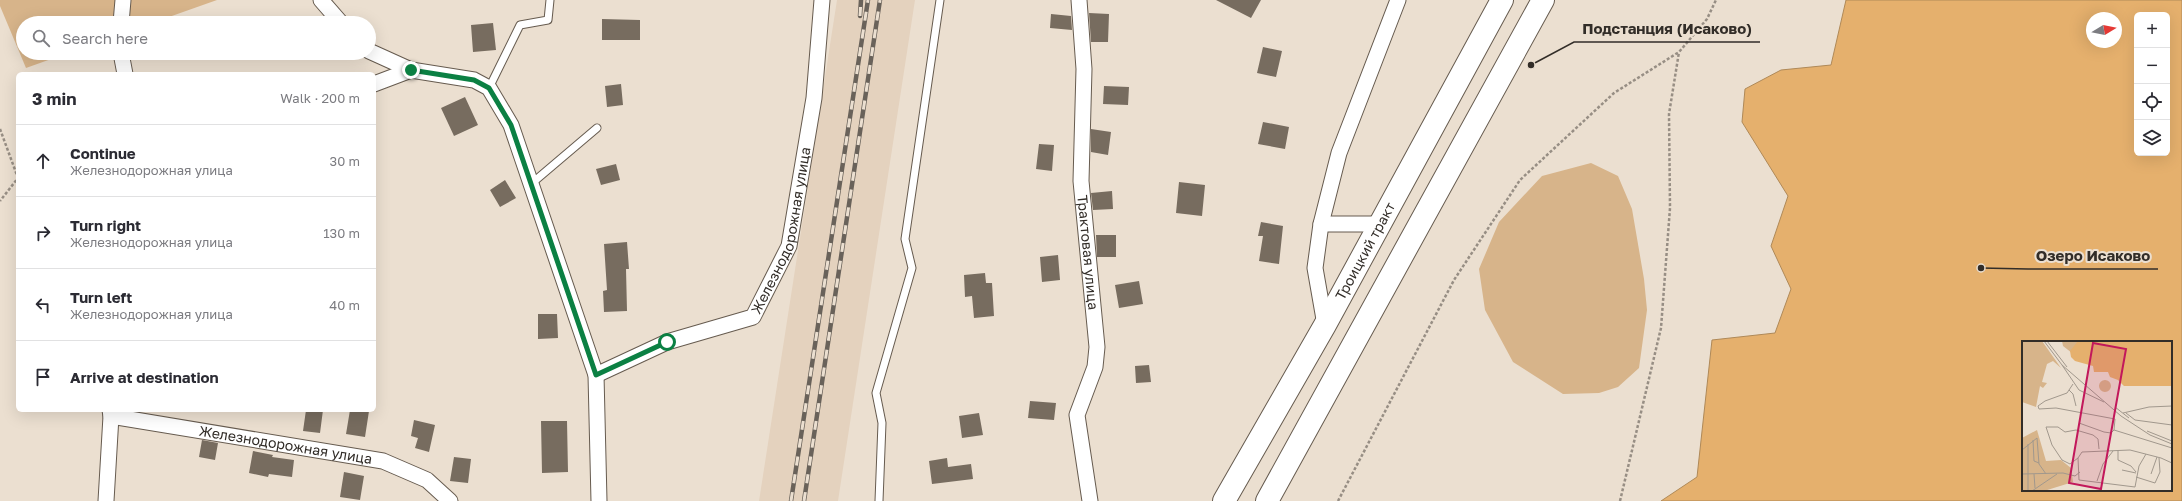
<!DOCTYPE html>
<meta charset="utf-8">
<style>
body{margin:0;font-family:"Golos Text",sans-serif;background:#f7f7f7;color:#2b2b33}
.controls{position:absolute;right:12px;top:12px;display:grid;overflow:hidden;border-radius:6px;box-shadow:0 4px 16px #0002}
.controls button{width:36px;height:36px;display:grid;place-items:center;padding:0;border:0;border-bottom:1px solid #e1e1e2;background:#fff;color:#2b2b33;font:20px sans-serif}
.compass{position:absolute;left:2086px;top:12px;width:36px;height:36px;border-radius:50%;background:#fff;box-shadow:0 4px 16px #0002;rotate:80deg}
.stop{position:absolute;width:12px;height:12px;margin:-9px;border:3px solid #0b8043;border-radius:50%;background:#fff}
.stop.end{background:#0b8043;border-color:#fff;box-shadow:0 1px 4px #0008}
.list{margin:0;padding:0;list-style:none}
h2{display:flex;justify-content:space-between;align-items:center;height:52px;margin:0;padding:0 16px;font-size:17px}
h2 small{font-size:13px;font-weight:400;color:#7c7c81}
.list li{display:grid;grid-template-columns:26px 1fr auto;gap:12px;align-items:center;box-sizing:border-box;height:72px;padding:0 16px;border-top:1px solid #e1e1e2}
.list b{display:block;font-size:15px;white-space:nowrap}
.list p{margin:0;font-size:13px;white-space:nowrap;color:#7c7c81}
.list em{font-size:13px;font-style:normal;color:#7c7c81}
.icon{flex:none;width:22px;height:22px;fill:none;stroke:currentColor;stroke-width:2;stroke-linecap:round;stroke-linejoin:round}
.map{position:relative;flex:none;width:2182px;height:501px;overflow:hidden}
.search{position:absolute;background:#fff;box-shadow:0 4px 16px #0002;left:16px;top:16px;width:360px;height:44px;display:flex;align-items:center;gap:10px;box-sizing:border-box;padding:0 14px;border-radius:22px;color:#7c7c81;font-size:15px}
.panel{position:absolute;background:#fff;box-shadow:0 4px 16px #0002;left:16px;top:72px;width:360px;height:340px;border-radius:6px}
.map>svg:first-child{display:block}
</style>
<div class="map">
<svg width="2182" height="501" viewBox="0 0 2182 501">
<rect width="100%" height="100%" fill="#ebdfd0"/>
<path fill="#e4d2be" d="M837,0H915L838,501H759Z"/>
<path fill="#d7b48a" d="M0,0H217L152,23H23V53H68L26,68L0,6Z
M1591,163L1618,176L1632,209L1644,279L1647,310L1639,368L1618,387L1599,393L1563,394L1513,362L1485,310L1479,269L1499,222L1542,176Z"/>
<path fill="#e5b06d" stroke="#af8958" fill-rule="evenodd" d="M1846,0H2182V501H1661L1697,477L1712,340L1775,333L1791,289L1771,246L1788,196L1742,122L1745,89L1781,70L1831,65ZM2137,15H2167V153H2137ZM2092,18H2116V42H2092ZM2023,342H2171V490H2023Z"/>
<path fill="#776c5f" d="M1216,0H1261L1251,18Z
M1089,13L1109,14L1108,42H1091Z
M1051,14L1071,16L1072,30L1050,28Z
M602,19L640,20V40H602Z
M493,23L496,50L473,52L471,25Z
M1263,47L1282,51L1276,77L1257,73Z
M621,84L623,105L607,107L605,86Z
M1104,86L1129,87L1128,105L1103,104Z
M465,97L478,125L454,136L441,108Z
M1263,122L1289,127L1285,149L1258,144Z
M1091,129L1111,132L1108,155L1091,152Z
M1039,144L1054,145L1052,171L1036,169Z
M616,164L620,180L601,185L596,169Z
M505,180L516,198L500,207L490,190Z
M1179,182L1205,185L1202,216L1176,213Z
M1112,191L1113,209L1093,210L1091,193Z
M1261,222L1283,226L1279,264L1259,261L1263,236H1258Z
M1096,235H1116V257H1097Z
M627,242L629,269H626L627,311L604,312L603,291L607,290L604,244Z
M1058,255L1060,280L1042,282L1040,257Z
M985,273L986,283H992L994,316L974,318L972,296L965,297L964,275Z
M1139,281L1143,304L1119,308L1115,285Z
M538,314H557L558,338L538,339Z
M1149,365L1151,382L1136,383L1135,366Z
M1030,401L1056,403L1054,420L1028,418Z
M306,410H323L320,433L303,431Z
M350,410L369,411L365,437L346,434Z
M979,413L983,435L962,438L959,416Z
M414,420L435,425L429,452L415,448L418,438L411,436Z
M541,421H567L568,472L542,473Z
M202,440L218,443L215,460L199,457Z
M253,451L273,455L272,457L294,460L292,477L269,474L268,477L249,473Z
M454,457L471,459L468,483L450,481Z
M947,458L948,467L971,464L973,479L932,484L929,461Z
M344,472L364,476L360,500L340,497Z"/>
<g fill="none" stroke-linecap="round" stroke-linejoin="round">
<defs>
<path id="lane" d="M489,88L520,25L548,20L550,0
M531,184L597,128
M879,501L882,423L876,393L912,268L905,239L940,0"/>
<g id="street">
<path d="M321,0L341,23"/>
<path id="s1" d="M1079,0L1084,69L1081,181L1097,347L1095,367L1077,415L1090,501"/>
<path d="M121,23L123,0"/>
<path d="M369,51L411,70"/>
<path d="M121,53L125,74"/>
<path d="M374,84L411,70L474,80L489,88L511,125L596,375L599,501"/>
<path d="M1321,224H1380"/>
<path d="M1325,325L1315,268L1321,224L1339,153L1398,0"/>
<path id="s2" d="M596,375L667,342L753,317L789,246L814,98L822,0"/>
<path id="s3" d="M111,416L383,461L427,480L450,501"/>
<path d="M106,501L111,416L110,410"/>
</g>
<g id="primary">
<path id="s4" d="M1224,501L1325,325L1502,0"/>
<path d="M1267,501L1543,0"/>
</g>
</defs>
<use href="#lane" stroke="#665b4f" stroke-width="9"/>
<use href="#street" stroke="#665b4f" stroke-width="17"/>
<use href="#primary" stroke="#665b4f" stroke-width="24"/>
<path stroke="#978e84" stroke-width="2.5" stroke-dasharray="3 2" stroke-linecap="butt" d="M0,129L18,178L0,201
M1338,501L1454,280L1520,180L1614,93L1679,52L1707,19L1716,0
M1620,501L1661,328L1670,208L1669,114L1679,52"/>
<use href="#lane" stroke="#fff" stroke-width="7"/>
<use href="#street" stroke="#fff" stroke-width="15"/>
<use href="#primary" stroke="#fff" stroke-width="22"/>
<defs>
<path id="rail" d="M860,16L861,0
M791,501L868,0
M804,501L880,0"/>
</defs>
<use href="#rail" stroke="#69625a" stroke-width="4.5"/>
<use href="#rail" stroke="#ebdfd0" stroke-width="3" stroke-dasharray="9" stroke-linecap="butt"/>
</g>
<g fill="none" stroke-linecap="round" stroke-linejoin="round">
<path stroke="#0b8043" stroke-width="5" d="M411,70L474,80L489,88L511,125L596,375L667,342"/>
</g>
<g text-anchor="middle" stroke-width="4" stroke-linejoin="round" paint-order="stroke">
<g font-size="14" fill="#322d28" stroke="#ebdfd0">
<text dy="5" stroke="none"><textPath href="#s2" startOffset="260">Железнодорожная улица</textPath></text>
<text dy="5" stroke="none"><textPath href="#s4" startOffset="287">Троицкий тракт</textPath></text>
<text dy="5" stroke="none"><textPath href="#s1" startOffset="253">Трактовая улица</textPath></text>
<text dy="5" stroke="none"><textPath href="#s3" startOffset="177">Железнодорожная улица</textPath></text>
</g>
</g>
<g transform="translate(2022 341)">
<rect width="150" height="150" fill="#ebdfd0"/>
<path d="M0,0H20L39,27L31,20L25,23L20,41L25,42L21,47L18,45L14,66L0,61ZM40,0H58L50,12L41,5ZM77 45a6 6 0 1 1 12 0a6 6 0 1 1-12 0ZM15,89L24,120L39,119L49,127L51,141L22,150H0V97Z" fill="#d7b48a"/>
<path d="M56,0H150V45H102L96,39L88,36L86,31H72L71,25L53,20L49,16L48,10Z" fill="#e5b06d"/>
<path fill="none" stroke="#a1988d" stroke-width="1" d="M22,0L40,24L99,75L128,94L150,103M25,0L45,26M40,24L57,49L82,61M51,43L45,52L23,60L16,65L17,68L34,67L93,78L92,89L150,107M47,49L51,53L54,65M93,66L107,77M101,72L127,66L150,65M104,72L113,79L150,84M57,82L82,91L89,92L92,89M125,90L150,100M11,99L12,120L17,122M6,103V150M0,109L15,97L17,123L24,133M96,109V119L109,125L114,131M124,113L117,125L113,146L57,139L56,117L60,111L108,109L139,117L150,122M56,117L48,123L40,119L30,104L24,86H36L43,91L54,89L71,94L76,98L77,108M100,129L114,132M0,133L41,132L53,135L58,131M12,133L13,147M129,133L135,116M114,136L133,142L138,131L137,117M75,140L81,123L91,110M10,150L35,133"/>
<path fill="#c2185b" fill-opacity="0.15" stroke="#c2185b" stroke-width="2" d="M71,2L104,8L79,148L47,142Z"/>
<rect width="150" height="150" fill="none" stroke="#322d28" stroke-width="2"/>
</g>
<path fill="none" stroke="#322d28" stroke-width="1.5" d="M1531 65L1574 42H1760M1981 268L2028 269H2158"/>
<g fill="#322d28" stroke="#ebdfd0" stroke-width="1.5">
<circle cx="1531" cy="65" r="4"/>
<circle cx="1981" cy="268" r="4"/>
</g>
<g font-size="15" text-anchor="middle" font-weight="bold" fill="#322d28" stroke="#ebdfd0" stroke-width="4" stroke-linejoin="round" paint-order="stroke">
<text x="1667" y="34">Подстанция (Исаково)</text>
<text x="2093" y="261">Озеро Исаково</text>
</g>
</svg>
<div class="controls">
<button>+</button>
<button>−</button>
<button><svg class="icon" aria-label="locate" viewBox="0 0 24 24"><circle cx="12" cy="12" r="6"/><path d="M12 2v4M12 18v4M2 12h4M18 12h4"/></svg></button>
<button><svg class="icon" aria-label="layers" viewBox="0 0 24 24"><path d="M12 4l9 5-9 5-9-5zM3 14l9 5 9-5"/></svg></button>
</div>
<svg class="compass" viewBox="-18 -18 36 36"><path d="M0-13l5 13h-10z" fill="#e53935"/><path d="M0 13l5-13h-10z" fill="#7c7c81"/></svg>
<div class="stop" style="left:667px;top:342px"></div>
<div class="stop end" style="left:411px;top:70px"></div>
<div class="search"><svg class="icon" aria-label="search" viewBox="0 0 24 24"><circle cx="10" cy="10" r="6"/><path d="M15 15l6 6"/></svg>Search here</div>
<section class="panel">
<h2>3 min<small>Walk · 200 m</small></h2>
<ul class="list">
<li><svg class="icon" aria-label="ahead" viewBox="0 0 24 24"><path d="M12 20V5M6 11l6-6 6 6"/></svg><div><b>Continue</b><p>Железнодорожная улица</p></div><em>30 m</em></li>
<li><svg class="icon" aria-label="right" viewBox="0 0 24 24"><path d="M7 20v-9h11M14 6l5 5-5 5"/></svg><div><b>Turn right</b><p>Железнодорожная улица</p></div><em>130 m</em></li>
<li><svg class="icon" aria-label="left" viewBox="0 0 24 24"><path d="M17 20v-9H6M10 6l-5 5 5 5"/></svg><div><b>Turn left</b><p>Железнодорожная улица</p></div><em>40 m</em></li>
<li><svg class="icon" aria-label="arrive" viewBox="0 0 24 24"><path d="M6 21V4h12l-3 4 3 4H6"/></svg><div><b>Arrive at destination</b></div></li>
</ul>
</section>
</div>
